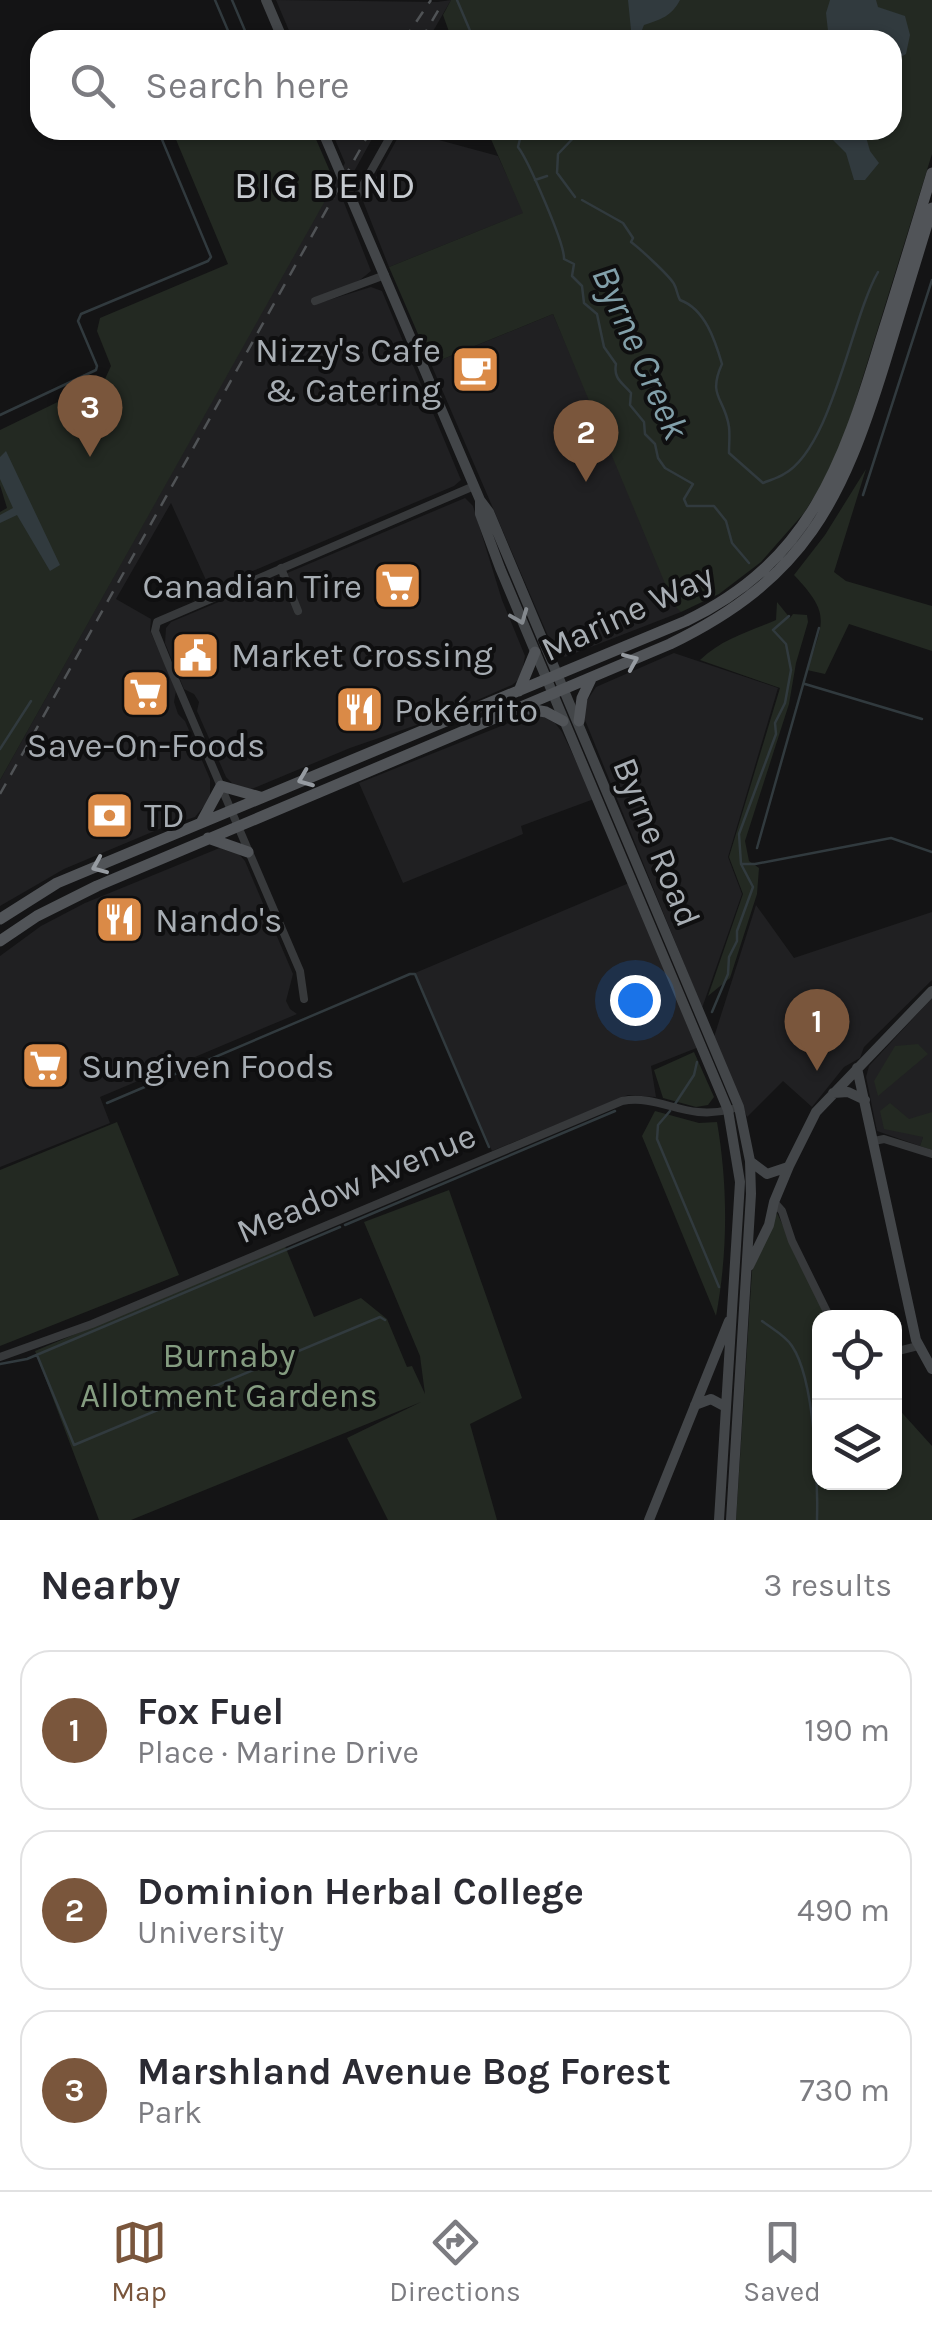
<!DOCTYPE html>
<meta charset="utf-8">
<style>
body{margin:0;font-family:Karla,sans-serif;background:#f2f2f3;color:#2b2b33}
.controls{position:absolute;right:30px;bottom:30px;display:grid;overflow:hidden;border-radius:20px;box-shadow:0 2px 8px #0004}
.controls button{width:90px;height:90px;display:grid;place-items:center;padding:0;border:0;border-bottom:2px solid #e1e1e2;background:#fff;color:#2b2b33;font:50px sans-serif}
.you{position:absolute;left:635px;top:1000px;width:35px;height:35px;margin:-25px;border:8px solid #fff;border-radius:50%;background:#1a73e8;box-shadow:0 0 0 15px #1a73e833}
.badge{display:grid;place-items:center;width:65px;height:65px;border-radius:50%;background:#7a563c;color:#fff;font-size:32px;font-weight:700}
.pin{position:absolute;translate:-50% -82px;filter:drop-shadow(0 2px 5px #0008)}
.pin::after{content:'';position:absolute;top:52px;width:35px;height:30px;background:inherit;clip-path:polygon(0 0,100% 0,50% 100%)}
.list{margin:0;padding:0;list-style:none}
h2{display:flex;justify-content:space-between;align-items:center;height:130px;margin:0;padding:0 40px;font-size:42px}
h2 small{font-size:32px;font-weight:400;color:#7c7c81}
.list li{display:grid;grid-template-columns:65px 1fr auto;gap:30px;align-items:center;box-sizing:border-box;height:160px;margin:0 20px 20px;padding:0 20px;border:2px solid #e1e1e2;border-radius:30px}
.list b{display:block;font-size:38px;white-space:nowrap}
.list p{margin:0;font-size:32px;white-space:nowrap;color:#7c7c81}
.list em{font-size:32px;font-style:normal;color:#7c7c81}
.icon{flex:none;width:55px;height:55px;fill:none;stroke:currentColor;stroke-width:2;stroke-linecap:round;stroke-linejoin:round}
.map{position:relative;flex:none;width:932px;height:1520px;overflow:hidden}
.search{position:absolute;background:#fff;box-shadow:0 2px 8px #0004;left:30px;right:30px;top:30px;height:110px;display:flex;align-items:center;gap:25px;box-sizing:border-box;padding:0 35px;border-radius:30px;color:#7c7c81;font-size:38px}
.sheet{height:670px;background:#fff}
nav{display:flex;justify-content:space-around;align-items:center;box-sizing:border-box;height:140px;border-top:2px solid #e1e1e2;background:#fff;font-size:28px;color:#7c7c81}
nav a{display:grid;justify-items:center;gap:5px}
nav .on{color:#7a563c}
.map>svg:first-child{display:block}
</style>
<div class="map">
<svg width="932" height="1520" viewBox="0 0 932 1520">
<rect width="100%" height="100%" fill="#141415"/>
<path fill="#202022" d="M276,0L437,2L451,0L428,40H293Z
M331,130H377L341,195L371,271L360,280L315,300L316,304L371,287L382,291L461,480L454,486L210,589L171,503L116,599L151,619L150,630L176,691L174,702L178,714L185,721L210,779V799L195,817L164,827L64,869L0,906V780L345,163Z
M402,130L498,156L524,213L389,267L363,201Z
M553,314L681,612L565,657L554,650L431,364Z
M465,498L473,506L502,600L525,656L521,678L512,685L434,719L350,748L259,786L251,789L234,785L226,777L197,711L199,702L194,694L184,689L165,643L166,628L171,622Z
M674,653L778,688L728,857L742,894L702,1008L585,720L584,705L596,687Z
M536,712L555,723L562,732L594,799L521,826L523,834L403,883L359,783Z
M222,847L237,852L245,861L293,974L286,1001L290,1009L297,1014L100,1097L110,1123L0,1167V956L41,926L85,903Z
M629,883L699,1047L651,1066L656,1097L628,1095L492,1151L415,973Z
M756,905L794,958L932,912V980L864,1047L860,1058L844,1067L812,1107L783,1081L747,1117L714,1037Z
M932,998V1112L920,1146L877,1131L866,1077L869,1066Z"/>
<path fill="#232922" d="M451,0H932V154L848,425L827,476L804,513L761,562L719,594L681,612L674,605L553,314L431,364L389,267L523,213L487,130H892V40H452L443,15Z
M172,130H312L335,183L0,780V512L7,508L0,485V430L105,379L111,366L97,331L100,318L228,264Z
M866,469L834,572L846,581L932,606V651L849,624L825,674L807,670C823,622 832,615 794,575L825,535Z
M777,602L790,618L793,614L807,615L808,622L796,663L789,704L745,841L749,861L759,868L757,894L730,978L708,996L743,894L729,857L780,688L700,660C723,638 749,632 776,620Z
M918,1044L928,1054L878,1096L874,1081L895,1046Z
M694,1052L714,1097L708,1105L696,1107L663,1098L654,1070Z
M890,1103L909,1119L932,1112V1150L920,1146L923,1137L884,1129L880,1111Z
M655,1111L699,1123L717,1122C728,1186 728,1252 716,1316L642,1136Z
M117,1122L179,1275L0,1346V1170Z
M449,1190L522,1398L470,1424L497,1520H388L347,1438L421,1402L131,1520H99L35,1351L285,1246L314,1317L361,1298L387,1319L407,1367L412,1366L425,1394L420,1356L364,1222Z
M777,1213L827,1317L820,1318V1482H894L895,1405L932,1446V1520H736L752,1271Z"/>
<path fill="#313a3e" d="M628,0H680C671,17 661,19 644,25L638,40H632Z
M830,0H876L878,7L905,16L910,35L906,54L892,62V40H829L826,13Z
M823,130H864L870,151L879,163L865,180H854L846,153Z
M6,451L60,565L50,571L17,515L0,523V515L13,508L0,479V457Z"/>
<g fill="none" stroke-linecap="round" stroke-linejoin="round">
<path stroke="#313a3e" stroke-width="2.5" d="M215,0L232,40
M232,0L246,33
M457,0L474,40
M512,130L521,135L518,147C528,160 565,244 564,259L574,264L572,276L582,286L584,303L597,314L604,347L616,364C613,379 623,383 631,393L630,405L644,422L645,434L655,444L658,458L665,468L693,484L684,499L687,506H714L726,521L732,543L749,563
M557,173L558,154L581,130
M558,174L575,197
M535,180L547,176
M582,200L623,223L633,238L631,242C638,247 669,275 674,284C677,289 677,295 680,300C705,309 715,340 722,364C707,397 725,398 729,427C730,435 729,444 729,453L763,483C770,480 778,478 784,474C832,448 851,319 878,272
M0,415L96,370L97,366L78,321L81,314L208,261L211,257L158,130
M863,495L932,280
M805,684L922,719
M0,749L31,701
M757,848L819,628
M741,864H755L891,838L932,852
M712,1012L728,974L729,957L737,941V931L753,887L741,864L739,834L776,734L775,723L785,703L791,670L786,644L773,630L789,616
M107,1103L410,974H415L489,1147
M675,1104L694,1075L697,1062
M670,1111L658,1125L657,1139L719,1287
M345,1225L615,1111
M762,1321C771,1328 786,1336 792,1346C815,1380 818,1479 817,1520
M37,1355L74,1445L380,1317L385,1320
M0,1364L27,1359L340,1227"/>
<path stroke="#37393b" stroke-width="8" d="M353,203L394,130
M315,301L385,275
M281,568L298,611
M304,999L300,971L168,663L155,631L157,622L474,486
M874,1141L884,1139L932,1154
M774,1202L782,1211L792,1241L830,1318
M894,1352L918,1346
M0,1357L92,1324L622,1101C662,1094 685,1122 732,1109"/>
<path stroke="#434649" stroke-width="10" d="M266,0L283,40
M322,130L480,500L489,512L739,1107L750,1161L751,1194L731,1520
M480,501V514L500,568L728,1110L740,1182L719,1520
M857,1068L916,1340L932,1369
M833,1093L848,1092L865,1100
M751,1162L767,1174L788,1167
M749,1266L769,1225L774,1202L789,1166L816,1112L932,991
M695,1405L711,1399L726,1407
M649,1520L729,1321"/>
<path stroke="#515458" stroke-width="11" d="M519,691L535,652
M523,708L546,712L563,721
M579,721L582,698L591,679
M202,821L221,786L260,797
M208,838L248,852
M0,919L57,883L686,621C810,562 843,464 880,342C898,286 915,229 932,173
M0,941L37,916L97,886L670,644C806,578 842,501 885,362C901,311 916,259 932,208"/>
<path stroke="#505356" stroke-width="2.5" stroke-dasharray="12 10" stroke-linecap="butt" d="M404,40L431,0
M421,40L439,9
M0,794L371,130"/>
</g>
<defs><path id="oneway-chevron" d="M-2-3.5L2.5 0L-2 3.5" fill="none" stroke-width="1.6" stroke-linecap="round" stroke-linejoin="round" transform="scale(2.5)"/></defs>
<use stroke="#84898e" href="#oneway-chevron" transform="translate(520 617) rotate(68)"/>
<g stroke="#969ba1">
<use href="#oneway-chevron" transform="translate(631 661) rotate(-23)"/>
<use href="#oneway-chevron" transform="translate(305 779) rotate(158)"/>
<use href="#oneway-chevron" transform="translate(99 866) rotate(157)"/>
</g>
<defs>
<symbol id="cafe-square" viewBox="-11 -11 22 22"><rect x="-9" y="-9" width="18" height="18" rx="4" fill="#da8a47" stroke="#0f0f10"/><path d="M-5.5-4.5H6V0H3Q3 3.5 0 3.5H-2.5Q-5.5 3.5-5.5 0ZM3-3.2v2h1.7v-2ZM-6 4.5H4V6H-6Z" fill="#fff"/></symbol>
<symbol id="supermarket-square" viewBox="-11 -11 22 22"><rect x="-9" y="-9" width="18" height="18" rx="4" fill="#da8a47" stroke="#0f0f10"/><path d="M-6-5.5h2.5l.6 2H6L4.5 2H-2.5L-4.4-4H-6ZM-1.5 3.2a1.3 1.3 0 1 0 .1 0ZM3 3.2a1.3 1.3 0 1 0 .1 0Z" fill="#fff"/></symbol>
<symbol id="civic-square" viewBox="-11 -11 22 22"><rect x="-9" y="-9" width="18" height="18" rx="4" fill="#da8a47" stroke="#0f0f10"/><path d="M-.6-6.5H3V-4.5H.6V-3L4-1V1h2V6H-6V1h2V-1L-.6-3ZM-1.2 2.5V6h2.4V2.5Z" fill="#fff"/></symbol>
<symbol id="restaurant-square" viewBox="-11 -11 22 22"><rect x="-9" y="-9" width="18" height="18" rx="4" fill="#da8a47" stroke="#0f0f10"/><path d="M-5-6h1v4h1v-4h1v4h1v-4h1v5L-1.5 .5V6h-2V.5L-5-1ZM5-6V6H3V1.5H1.5Q1.5-4 5-6Z" fill="#fff"/></symbol>
<symbol id="bank-square" viewBox="-11 -11 22 22"><rect x="-9" y="-9" width="18" height="18" rx="4" fill="#da8a47" stroke="#0f0f10"/><path d="M-6-4H6V4H-6ZM0-2.3a2.3 2.3 0 1 0 0 4.6a2.3 2.3 0 1 0 0-4.6Z" fill="#fff"/></symbol>
</defs>
<g fill-rule="evenodd">
<use href="#cafe-square" x="448" y="342" width="55" height="55"/>
<use href="#supermarket-square" x="370" y="558" width="55" height="55"/>
<use href="#civic-square" x="168" y="628" width="55" height="55"/>
<use href="#supermarket-square" x="118" y="666" width="55" height="55"/>
<use href="#restaurant-square" x="332" y="682" width="55" height="55"/>
<use href="#bank-square" x="82" y="788" width="55" height="55"/>
<use href="#restaurant-square" x="92" y="892" width="55" height="55"/>
<use href="#supermarket-square" x="18" y="1038" width="55" height="55"/>
</g>
<g text-anchor="middle" stroke-width="8" stroke-linejoin="round" paint-order="stroke">
<g font-size="35" fill="#a7adb3" stroke="#0f0f10" text-anchor="start">
<text x="441" y="362" text-anchor="end">Nizzy's Cafe<tspan x="441" dy="40">&amp; Catering</tspan></text>
<text x="362" y="598" text-anchor="end">Canadian Tire</text>
<text x="231" y="667">Market Crossing</text>
<text x="394" y="722">Pokérrito</text>
<text x="146" y="757" text-anchor="middle">Save-On-Foods</text>
<text x="144" y="827">TD</text>
<text x="155" y="932">Nando's</text>
<text x="81" y="1078">Sungiven Foods</text>
</g>
<g font-size="35" fill="#a7adb3" stroke="#0f0f10">
<text transform="translate(627 612) rotate(-25)" y="12">Marine Way</text>
<text transform="translate(657 842) rotate(68)" y="12">Byrne Road</text>
<text transform="translate(356 1183) rotate(-23)" y="12">Meadow Avenue</text>
</g>
<g font-size="35" fill="#849c80" stroke="#0f0f10">
<text x="229" y="1367">Burnaby<tspan x="229" dy="40">Allotment Gardens</tspan></text>
</g>
<g font-size="38" letter-spacing="2.5" fill="#c7cbd0" stroke="#0f0f10">
<text x="326" y="198">BIG BEND</text>
</g>
<g font-size="38" font-style="italic" fill="#82a0aa" stroke="#0f0f10">
<text transform="translate(641 352) rotate(66)" y="13">Byrne Creek</text>
</g>
</g>
</svg>
<div class="controls">
<button><svg class="icon" aria-label="locate" viewBox="0 0 24 24"><circle cx="12" cy="12" r="6"/><path d="M12 2v4M12 18v4M2 12h4M18 12h4"/></svg></button>
<button><svg class="icon" aria-label="layers" viewBox="0 0 24 24"><path d="M12 4l9 5-9 5-9-5zM3 14l9 5 9-5"/></svg></button>
</div>
<div class="you"></div>
<div class="pin badge" style="left:817px;top:1071px">1</div>
<div class="pin badge" style="left:586px;top:482px">2</div>
<div class="pin badge" style="left:90px;top:457px">3</div>
<div class="search"><svg class="icon" aria-label="search" viewBox="0 0 24 24"><circle cx="10" cy="10" r="6"/><path d="M15 15l6 6"/></svg>Search here</div>
</div>
<section class="sheet">
<h2>Nearby<small>3 results</small></h2>
<ul class="list">
<li><span class="badge">1</span><div><b>Fox Fuel</b><p>Place · Marine Drive</p></div><em>190 m</em></li>
<li><span class="badge">2</span><div><b>Dominion Herbal College</b><p>University</p></div><em>490 m</em></li>
<li><span class="badge">3</span><div><b>Marshland Avenue Bog Forest</b><p>Park</p></div><em>730 m</em></li>
</ul>
</section>
<nav>
<a class="on"><svg class="icon" aria-label="map" viewBox="0 0 24 24"><path d="M3 6l6-2 6 2 6-2v14l-6 2-6-2-6 2zM9 4v14M15 6v14"/></svg>Map</a>
<a><svg class="icon" aria-label="directions" viewBox="0 0 24 24"><path d="M12 3l9 9-9 9-9-9zM9 14v-3h6M13 9l2 2-2 2"/></svg>Directions</a>
<a><svg class="icon" aria-label="saved" viewBox="0 0 24 24"><path d="M7 4h10v16l-5-4-5 4z"/></svg>Saved</a>
</nav>
